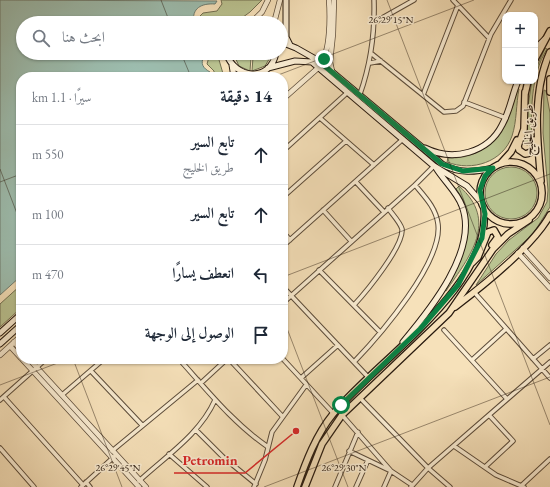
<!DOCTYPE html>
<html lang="ar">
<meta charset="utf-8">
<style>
body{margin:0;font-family:"EB Garamond",Amiri,serif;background:#f2f2f3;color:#1f2937;direction:rtl}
.controls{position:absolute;right:12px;top:12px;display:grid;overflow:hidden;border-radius:8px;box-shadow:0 1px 3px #0004}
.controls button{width:36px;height:36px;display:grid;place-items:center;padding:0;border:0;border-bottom:1px solid #e0e1e3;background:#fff;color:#1f2937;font:20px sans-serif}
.stop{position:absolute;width:12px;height:12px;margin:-9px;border:3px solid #0b8043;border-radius:50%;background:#fff}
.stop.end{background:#0b8043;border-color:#fff;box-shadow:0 1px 4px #0008}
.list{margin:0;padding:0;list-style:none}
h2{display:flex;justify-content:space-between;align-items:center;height:52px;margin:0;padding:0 16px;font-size:17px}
h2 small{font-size:13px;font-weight:400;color:#747a83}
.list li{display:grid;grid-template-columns:26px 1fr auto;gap:12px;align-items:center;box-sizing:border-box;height:60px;padding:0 16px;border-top:1px solid #e0e1e3}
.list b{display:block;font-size:15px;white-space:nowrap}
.list p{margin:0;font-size:13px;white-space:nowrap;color:#747a83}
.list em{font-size:13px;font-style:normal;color:#747a83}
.icon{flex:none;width:22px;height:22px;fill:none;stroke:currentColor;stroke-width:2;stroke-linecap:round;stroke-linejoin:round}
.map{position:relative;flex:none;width:550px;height:487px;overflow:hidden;direction:ltr}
.search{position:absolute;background:#fff;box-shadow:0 1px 3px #0004;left:16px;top:16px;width:272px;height:44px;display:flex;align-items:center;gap:10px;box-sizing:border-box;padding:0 14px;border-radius:22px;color:#747a83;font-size:15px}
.panel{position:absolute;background:#fff;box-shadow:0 1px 3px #0004;left:16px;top:72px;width:272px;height:292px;border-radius:16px;direction:rtl}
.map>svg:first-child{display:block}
</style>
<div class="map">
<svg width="550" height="487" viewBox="0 0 550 487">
<rect width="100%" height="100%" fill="#f6e1ba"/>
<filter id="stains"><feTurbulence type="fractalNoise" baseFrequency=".005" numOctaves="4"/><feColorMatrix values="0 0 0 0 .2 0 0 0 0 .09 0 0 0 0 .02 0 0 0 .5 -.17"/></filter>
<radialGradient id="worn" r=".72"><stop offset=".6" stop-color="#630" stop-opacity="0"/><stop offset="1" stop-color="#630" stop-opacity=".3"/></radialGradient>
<path fill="#bac391" stroke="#716e50" d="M221,0H262L250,12L235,23H200V16L203,13L217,11L222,4Z
M545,48L547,49C530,76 531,113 532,143L527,145L522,142L532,81H535V71Z
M207,53H217L224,77H214V71L207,64L209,57Z
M233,53H248L251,57L250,71L239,66Z
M257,54L271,56L265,66L252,71L253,57Z
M518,88L519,89C516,104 517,121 512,136C503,162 472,172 447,162L448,158C494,159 506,125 518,88Z
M544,90L546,91L550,113V207L533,234L476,285L496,254L509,240L538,218L547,202L548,190L543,133Z
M485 193a26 26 0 1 1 52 0a26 26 0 1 1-52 0Z
M459,186C499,221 470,256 446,291L444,290C459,259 482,221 456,189Z
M21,285V308L0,327V304Z"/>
<path fill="#9dbeb0" stroke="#6e7c70" d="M0,0L217,1L215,4C202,3 191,8 194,23H23V53H199L204,56C200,64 203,68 210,72L208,77H21V276L0,295Z"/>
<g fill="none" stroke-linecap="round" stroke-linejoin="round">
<defs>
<path id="minor" d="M453,0L489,38
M375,22L414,0
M372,54L444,112L456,111L463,106L491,34L511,0
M370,63L381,61
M360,94C371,63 375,33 374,0
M423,95L458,5
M464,102L506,118
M320,118L374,165
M283,151L348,92
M356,182L384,212
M283,197L346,141
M323,210L351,241
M283,232L290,240
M283,246L403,139
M319,270L380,332
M283,287L369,378
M474,292L550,378
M283,303L415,185L434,166
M354,305C366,292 404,246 402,229C400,222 392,214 388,208
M444,330L507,399
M179,359C207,390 233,423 268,447
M229,359L282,416
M283,359L333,413
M533,359L550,345
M472,360L506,329
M354,362C380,335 443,262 438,224C436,208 425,197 415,185
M91,371L142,425
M301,378L338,345
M201,383L227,359
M62,395L104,359
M4,397L83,485
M360,398L428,468L450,487
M0,400L46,359
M342,415L391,471L412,485
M196,430L223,457L256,484
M454,446L496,475L524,487
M0,448L34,487
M112,451L198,380
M349,451L391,471L384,487
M169,454L207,487
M485,467L513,441L489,415
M139,481C166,456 200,434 215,400
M86,482L90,487
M521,486L550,459
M81,487L116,455
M254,487L265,460L272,432L306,385
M335,487L358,432
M356,487L368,460
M411,487L428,468L550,362"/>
<path id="tertiary" d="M251,23L262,12L268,0
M274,23L280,0
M320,62C331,54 330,13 329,0
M332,71L330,62L333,34L334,0
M283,99L318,68
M523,248L550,278
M518,253L550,288
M14,342L21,350
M10,346L21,358
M0,355L21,336
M22,359L139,487
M29,359L146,487"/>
<path id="secondary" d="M286,0V37L290,45
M281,42L296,48L319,61L442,164C459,174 475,172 493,168
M535,49L545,39
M226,53C235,79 270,83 276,53
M232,65L234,77
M268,68L295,61L312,62L434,166L467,186L481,202
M425,148C453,162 488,153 502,125C510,111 512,95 518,81
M0,333L21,314
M403,342C430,310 479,250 462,206C457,192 444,181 436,168
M0,344L21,325"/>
<path id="primary" d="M535,59L550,31
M550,79V92
M525,92L524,129L518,146L519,150L525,154C534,153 534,147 534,140
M525,94L528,81
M480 193a31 31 0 1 1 62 0a31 31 0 1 1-62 0Z
M501,163L511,152L517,140
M541,181C537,139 532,92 550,52
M472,263L478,257L488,232L494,230L498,237L492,245
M455,307C484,285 533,246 550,215
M297,487C306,461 316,435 333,414C378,359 492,287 484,208
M305,487L322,444L342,415L449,313L493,249L508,234L529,220"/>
</defs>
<use href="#minor" stroke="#5c4c3a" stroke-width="5.5"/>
<use href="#tertiary" stroke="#5c4c3a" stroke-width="6"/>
<use href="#secondary" stroke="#281a0f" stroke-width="7"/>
<use href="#primary" stroke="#281a0f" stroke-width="8"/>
<use href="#minor" stroke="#f9ecd2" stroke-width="3.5"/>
<use href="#tertiary" stroke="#f9ecd2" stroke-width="4.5"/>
<use href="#secondary" stroke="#f9ecd2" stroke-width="5"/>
<use href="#primary" stroke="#f6e1ba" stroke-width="5.5"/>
</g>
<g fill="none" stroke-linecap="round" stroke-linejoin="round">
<path stroke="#0b8043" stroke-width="5" d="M324,59L320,62L442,164L463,171L493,168L485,176L480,190L485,214L482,238L458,285L420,329L341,405"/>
</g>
<path fill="none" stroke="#281a0f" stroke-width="1" stroke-opacity="0.45" d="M161,0L170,23M387,0L550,425M181,53L191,77M273,77L474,0M0,169L21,224M0,182L21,174M283,277L550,174M283,318L348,487M73,359L122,487M0,385L68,359M264,487L550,377"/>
<g text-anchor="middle" stroke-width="3" stroke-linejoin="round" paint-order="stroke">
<g font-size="13" fill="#281a0f" stroke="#f9ecd2">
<text transform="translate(528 130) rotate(-90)" y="5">طريق الخليج</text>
</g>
</g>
<g font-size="10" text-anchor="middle" fill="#281a0f" stroke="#f9ecd2" stroke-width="3" stroke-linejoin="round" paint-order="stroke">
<text x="391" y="23">26°29'15"N</text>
<text x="118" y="471">26°29'45"N</text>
<text x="344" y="471">26°29'30"N</text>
</g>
<path fill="none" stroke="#d62828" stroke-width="1.5" d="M296 431L245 473H174"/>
<circle fill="#d62828" stroke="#f9ecd2" stroke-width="1.5" cx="296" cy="431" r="4"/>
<g font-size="14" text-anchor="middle" font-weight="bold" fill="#d62828" stroke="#f9ecd2" stroke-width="3" stroke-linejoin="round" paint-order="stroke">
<text x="210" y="465">Petromin</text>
</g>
<rect width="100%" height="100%" filter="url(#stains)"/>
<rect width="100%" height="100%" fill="url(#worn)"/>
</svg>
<div class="controls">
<button>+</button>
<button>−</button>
</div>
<div class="stop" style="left:341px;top:405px"></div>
<div class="stop end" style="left:324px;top:59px"></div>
<div class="search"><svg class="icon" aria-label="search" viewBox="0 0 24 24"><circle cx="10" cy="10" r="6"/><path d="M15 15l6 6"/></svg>ابحث هنا</div>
<section class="panel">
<h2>14 دقيقة<small>سيرًا · 1.1 km</small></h2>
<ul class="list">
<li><svg class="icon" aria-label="ahead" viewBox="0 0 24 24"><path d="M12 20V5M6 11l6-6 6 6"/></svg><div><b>تابع السير</b><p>طريق الخليج</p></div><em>550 m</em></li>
<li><svg class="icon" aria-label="ahead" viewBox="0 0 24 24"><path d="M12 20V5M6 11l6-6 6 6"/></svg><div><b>تابع السير</b></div><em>100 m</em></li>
<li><svg class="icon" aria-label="left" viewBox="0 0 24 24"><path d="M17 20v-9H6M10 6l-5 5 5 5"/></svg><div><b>انعطف يسارًا</b></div><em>470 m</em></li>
<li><svg class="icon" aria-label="arrive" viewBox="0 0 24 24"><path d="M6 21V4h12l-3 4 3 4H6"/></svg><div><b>الوصول إلى الوجهة</b></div></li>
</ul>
</section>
</div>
